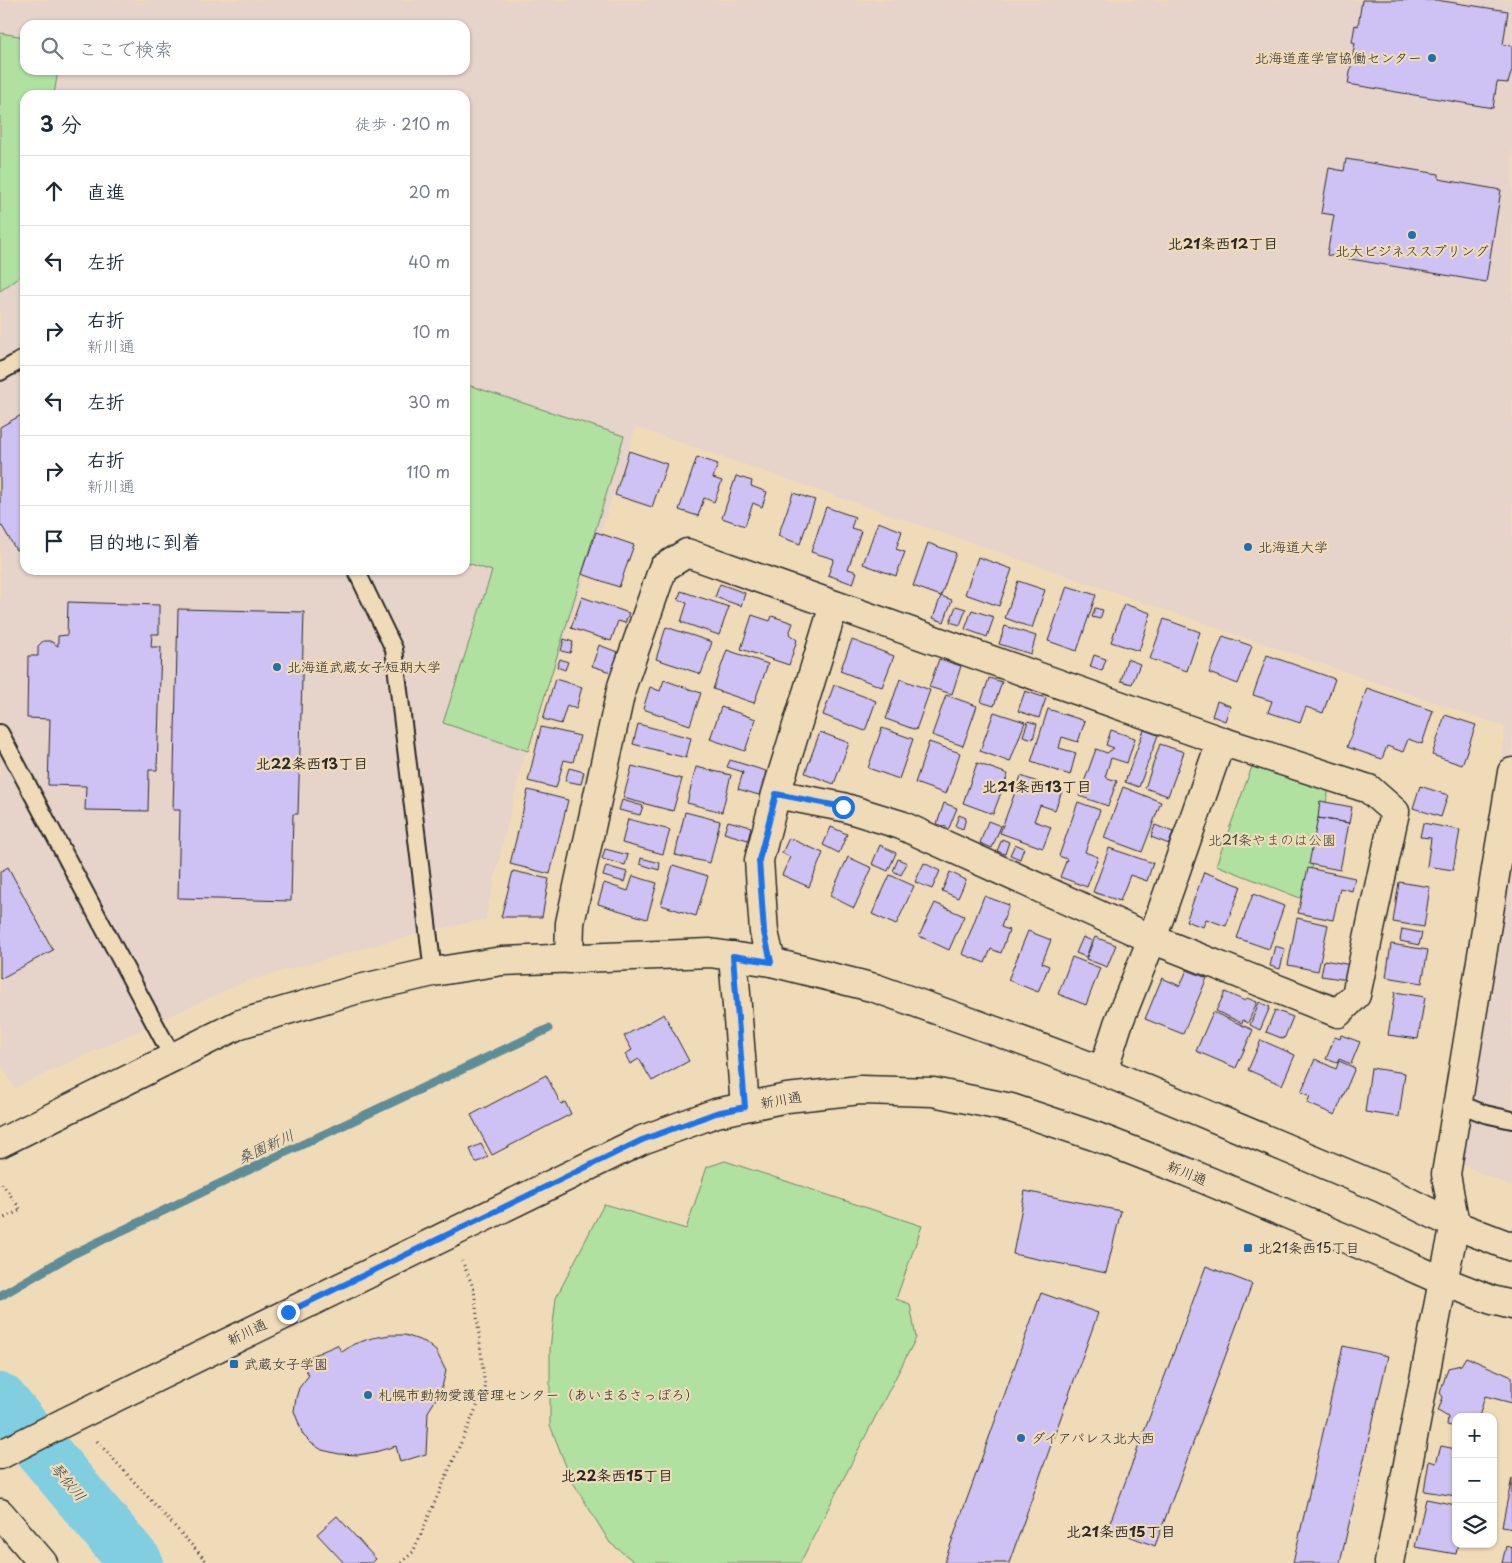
<!DOCTYPE html>
<html lang="ja">
<meta charset="utf-8">
<style>
body{margin:0;font-family:"Playpen Sans","Klee One",sans-serif;background:#f6f6f7;color:#1f2937}
.controls{position:absolute;right:15px;bottom:15px;display:grid;overflow:hidden;border-radius:10px;box-shadow:0 1px 4px #0004}
.controls button{width:45px;height:45px;display:grid;place-items:center;padding:0;border:0;border-bottom:1px solid #e0e1e3;background:#fff;color:#1f2937;font:25px sans-serif}
.stop{position:absolute;width:15px;height:15px;margin:-11px;border:4px solid #1a73e8;border-radius:50%;background:#fff}
.stop.end{background:#1a73e8;border-color:#fff;box-shadow:0 1px 5px #0008}
.list{margin:0;padding:0;list-style:none}
h2{display:flex;justify-content:space-between;align-items:center;height:65px;margin:0;padding:0 20px;font-size:21px}
h2 small{font-size:16px;font-weight:400;color:#747a83}
.list li{display:grid;grid-template-columns:32px 1fr auto;gap:15px;align-items:center;box-sizing:border-box;height:70px;padding:0 20px;border-top:1px solid #e0e1e3}
.list b{display:block;font-size:19px;white-space:nowrap}
.list p{margin:0;font-size:16px;white-space:nowrap;color:#747a83}
.list em{font-size:16px;font-style:normal;color:#747a83}
.icon{flex:none;width:28px;height:28px;fill:none;stroke:currentColor;stroke-width:2;stroke-linecap:round;stroke-linejoin:round}
.map{position:relative;flex:none;width:1512px;height:1563px;overflow:hidden}
.search{position:absolute;background:#fff;box-shadow:0 1px 4px #0004;left:20px;top:20px;width:450px;height:55px;display:flex;align-items:center;gap:12px;box-sizing:border-box;padding:0 18px;border-radius:15px;color:#747a83;font-size:19px}
.panel{position:absolute;background:#fff;box-shadow:0 1px 4px #0004;left:20px;top:90px;width:450px;height:485px;border-radius:15px}
.map>svg:first-child{display:block}
</style>
<div class="map">
<svg width="1512" height="1563" viewBox="0 0 1512 1563">
<rect width="100%" height="100%" fill="#f0dbb9"/>
<filter id="ink" filterUnits="userSpaceOnUse"><feTurbulence type="fractalNoise" baseFrequency=".02" numOctaves="2"/><feDisplacementMap in="SourceGraphic" scale="10" xChannelSelector="R" yChannelSelector="G"/><feConvolveMatrix kernelMatrix="1 2 1 2 8 2 1 2 1" color-interpolation-filters="sRGB"/></filter>
<g filter="url(#ink)">
<path fill="#e6d3ca" fill-rule="evenodd" d="M0,0H1512V1187L1474,1170L1439,1150L1505,727L636,427L522,764L485,919L417,934L246,981L14,1088L0,1062ZM25,25H465V70H25ZM25,95H465V570H25Z"/>
<path fill="#b0e1a1" stroke="#6e8666" d="M0,33L25,37V70H58L54,95H25V273L0,291Z
M465,384L624,436L528,751L443,723L492,571L465,562Z
M1254,761L1330,784L1305,900L1216,865Z
M725,1161L922,1226L896,1299L910,1304L916,1338L800,1563H636L610,1543L571,1479L550,1425V1349L556,1298L604,1204L686,1229L707,1167Z"/>
<g fill="none" stroke-linecap="round" stroke-linejoin="round">
<path stroke="#5e8d97" stroke-width="9" d="M0,1296L69,1256L282,1154L548,1029"/>
<path stroke="#80cedf" stroke-width="54" d="M0,1400L136,1563"/>
</g>
<path fill="#cec1f3" stroke="#2b2b2b" d="M1362,0H1436L1508,11L1503,45L1512,46V70L1508,83L1497,82L1493,108L1348,84L1355,43L1352,42L1355,25L1358,26Z
M1346,159L1439,174V179L1501,190L1486,282L1327,255L1334,215L1321,213L1329,168L1344,171Z
M25,413V545L16,550L2,526L0,527V427Z
M629,451L667,464L652,507L615,495Z
M697,457L718,464L713,478L722,481L714,502L704,498L698,516L679,510Z
M736,476L752,481L751,486L767,492L762,507L753,503L745,526L722,518Z
M793,493L815,500L800,544L778,536Z
M826,507L855,517L851,528L861,531L848,569L857,572L853,584L828,575L834,559L811,552Z
M878,522L902,531L896,549L905,552L896,576L863,564Z
M596,532L634,545L619,587L582,574Z
M928,543L956,553L941,596L913,586Z
M978,557L1012,569L999,606L965,594Z
M1018,581L1045,590L1032,628L1005,618Z
M720,584L745,593L741,606L715,597Z
M1067,586L1096,595L1077,651L1048,641Z
M681,591L729,607L719,635L681,622L687,603L678,600Z
M941,596L952,600L944,622L933,618Z
M582,597L629,613L625,623L618,621L611,641L571,628Z
M68,602L159,605V634H152L151,647H161L157,770H149L148,811L85,810L86,786L48,785L50,719L27,718L28,656H38V646L43,641H50L58,646V636L67,635Z
M1124,604L1151,613L1139,651L1111,642Z
M956,606L966,609L960,625L950,622Z
M1095,608L1103,610L1100,619L1092,617Z
M178,609L304,612L298,814H293L291,901L178,898L180,810H173Z
M972,610L994,617L987,637L965,629Z
M752,615L770,621L772,616L793,623L789,634L797,640L789,665L741,649Z
M1164,619L1200,632L1187,671L1150,659Z
M1005,626L1036,636L1031,654L999,644Z
M666,627L712,642L701,674L656,659Z
M1223,636L1252,646L1238,684L1209,673Z
M564,639L573,642L570,653L561,651Z
M852,640L894,656L882,687L840,671Z
M599,645L620,653L614,673L592,666Z
M727,650L768,664L754,703L713,689Z
M1094,655L1106,659L1102,671L1090,667Z
M1267,655L1335,679L1323,713L1306,707L1300,723L1268,712L1272,701L1253,695Z
M560,659L568,662L565,670L557,667Z
M939,659L961,666L952,694L929,687Z
M1127,659L1140,664L1132,684L1121,681Z
M989,678L1002,682L994,706L981,702Z
M555,679L582,687L576,709L567,705L561,724L543,719Z
M900,679L930,690L916,730L886,719Z
M664,680L701,693L690,725L643,709L650,687L660,691Z
M834,685L876,701L865,731L823,715Z
M1367,688L1433,711L1422,744L1408,739L1403,752L1387,746L1382,759L1347,747Z
M1025,691L1046,698L1039,718L1018,711Z
M946,695L977,706L963,746L932,735Z
M1217,701L1230,706L1225,721L1212,716Z
M721,707L756,719L745,751L710,739Z
M1048,709L1085,721L1078,742L1062,737L1059,748L1076,753L1070,775L1031,762Z
M994,712L1025,722L1010,762L980,751Z
M1445,715L1476,725L1462,765L1432,755Z
M1028,721L1037,724L1033,739L1023,736Z
M638,724L691,738L686,758L633,744Z
M541,727L580,736L573,762L564,760L556,788L528,781Z
M882,728L913,739L899,779L868,768Z
M1111,730L1135,738L1127,763L1111,758L1105,777L1117,781L1108,806L1079,796L1096,749L1107,753L1114,748L1106,745Z
M1144,730L1158,735L1139,787L1125,782Z
M820,732L849,743L834,784L805,773Z
M929,742L960,753L946,794L915,783Z
M1160,744L1184,752L1168,796L1145,788Z
M730,760L766,771L759,795L738,789L743,772L727,767Z
M977,763L1008,774L993,814L963,803Z
M632,766L682,779L673,811L623,798Z
M696,767L731,775L722,812L687,803Z
M569,768L584,772L581,784L565,781Z
M1021,776L1062,791L1055,810L1040,805L1034,821L1051,827L1043,848L1000,833Z
M1420,786L1448,795L1441,817L1413,808Z
M1123,787L1161,802L1142,852L1104,838Z
M528,790L568,800L550,874L510,864Z
M622,800L643,806L640,815L619,810Z
M1320,801L1352,807L1349,823L1318,818Z
M1078,802L1100,810L1085,852L1098,857L1087,887L1060,877L1067,859L1059,856Z
M944,803L957,808L949,828L937,824Z
M685,812L720,821L710,863L675,855Z
M959,815L966,818L963,829L955,826Z
M1318,818L1349,823L1340,870L1309,864Z
M628,819L670,830L663,854L622,843Z
M728,821L751,827L748,840L724,833Z
M988,821L1001,826L992,848L980,843Z
M1423,823L1460,830L1453,870L1427,866L1431,838L1420,837Z
M1155,825L1173,832L1169,844L1151,837Z
M831,827L847,834L839,853L823,845Z
M789,838L823,853L809,887L782,875L790,857L782,853Z
M1002,839L1009,842L1005,854L997,851Z
M1015,844L1024,848L1020,859L1010,855Z
M880,845L896,853L888,871L872,864Z
M1109,848L1153,863L1147,881L1130,875L1120,901L1093,892Z
M605,849L628,855L625,865L602,859Z
M848,857L872,868L854,908L830,896Z
M641,858L660,863L659,870L640,864Z
M898,859L907,863L901,875L893,871Z
M924,863L940,871L932,889L915,882Z
M673,865L708,876L696,916L661,905Z
M606,866L627,872L624,882L603,876Z
M8,867L53,950L0,979V872Z
M1308,868L1355,878L1352,891L1340,888L1333,920L1298,913Z
M513,871L549,879L542,917H501Z
M950,872L966,880L958,898L942,891Z
M1204,872L1241,886L1226,926L1206,919L1203,927L1186,921Z
M890,875L914,886L896,925L872,914Z
M633,876L657,883L647,919L598,904L604,883L628,891Z
M1399,882L1430,887L1424,927L1393,922Z
M1253,894L1284,906L1269,949L1237,938Z
M984,896L1009,905L1001,927L1009,930L1001,953L991,949L985,963L962,954Z
M935,903L964,916L949,950L919,936Z
M1297,918L1328,925L1318,971L1288,965Z
M1402,929L1422,933L1419,945L1400,941Z
M1028,931L1051,940L1042,963L1049,966L1038,992L1008,980Z
M1083,937L1092,941L1086,957L1076,953Z
M1095,937L1116,945L1107,967L1086,959Z
M1391,944L1428,950L1422,983L1386,977Z
M1275,946L1285,949L1280,969L1270,966Z
M1072,957L1100,968L1086,1005L1058,994Z
M1324,960L1351,965L1348,980L1321,976Z
M1187,970L1207,978L1183,1034L1145,1019L1162,978L1180,986Z
M1225,992L1245,1001L1247,998L1257,1002L1248,1023L1243,1020L1242,1023L1216,1011Z
M1395,992L1425,997L1418,1039L1388,1035Z
M1259,1002L1270,1007L1260,1030L1250,1025Z
M1275,1010L1293,1017L1284,1039L1266,1032Z
M1213,1012L1253,1030L1236,1068L1196,1051Z
M664,1014L689,1061L652,1081L639,1059L630,1064L625,1054L632,1050L624,1036Z
M1341,1035L1360,1042L1351,1064L1339,1059L1337,1063L1326,1059L1335,1037L1340,1039Z
M1261,1040L1295,1055L1282,1085L1248,1070Z
M1315,1059L1336,1069L1339,1061L1355,1068L1335,1115L1307,1103L1310,1096L1301,1092Z
M1371,1068L1405,1073L1399,1117L1365,1112Z
M546,1075L561,1104L565,1102L571,1114L492,1155L471,1115Z
M481,1144L488,1157L476,1163L470,1149Z
M1025,1191L1121,1211L1106,1273L1013,1254Z
M1206,1266L1252,1284L1155,1546L1108,1528Z
M1041,1293L1098,1313L1009,1563H944Z
M390,1335H405L425,1342L436,1351L446,1371L441,1391L428,1412L426,1454L400,1462L396,1446L375,1452L358,1455L339,1454L322,1450L311,1443L303,1435L294,1411L296,1398L299,1388L309,1375L300,1361L337,1345L342,1352L354,1344L372,1338Z
M1343,1346L1388,1356L1340,1563H1293Z
M1466,1357L1512,1377V1403L1485,1396L1479,1417H1456V1427L1447,1425L1448,1417L1438,1411L1443,1397L1440,1393L1448,1368L1461,1365Z
M1441,1446L1456,1449V1496L1424,1491L1429,1461L1436,1463Z
M1512,1478V1528L1502,1526Z
M1426,1499L1456,1505V1544H1458L1456,1554L1415,1547Z
M337,1516L376,1559L372,1563H344L317,1534Z
M1506,1546L1512,1548V1563H1502Z"/>
<g fill="none" stroke-linecap="round" stroke-linejoin="round">
<defs>
<path id="service" d="M0,372L25,358
M356,570L394,649L433,972
M0,733L173,1058
M1457,1103L1485,1114L1512,1120"/>
<path id="minor" d="M569,959L570,923L622,686L663,568L687,553L1221,741L1369,789L1395,812L1356,995L1338,1013L1152,939L901,825L843,807L776,794
M771,962L764,932L759,860L776,794L834,605
M1103,1071L1118,1024L1152,939L1221,741
M0,1513L43,1563
M1389,1563L1443,1281L1455,1225L1446,1174L1512,772"/>
<path id="tertiary" d="M733,956L745,1107
M0,1143L240,1024L355,990L433,972L502,961L710,953L771,962L875,988L976,1024L1103,1071L1381,1188L1455,1225L1512,1247
M0,1455L65,1422L642,1140L716,1113L787,1098L860,1090L933,1092L1011,1108L1097,1137L1187,1172L1373,1250L1443,1281L1492,1300L1512,1305"/>
</defs>
<use href="#service" stroke="#2b2b2b" stroke-width="20"/>
<use href="#minor" stroke="#2b2b2b" stroke-width="31"/>
<use href="#tertiary" stroke="#2b2b2b" stroke-width="31"/>
<path stroke="#2b2b2b" stroke-width="3" stroke-dasharray="1 4" stroke-linecap="butt" d="M0,1220L21,1210L1,1182
M97,1441L208,1563
M401,1563L413,1552L485,1388L474,1289L462,1261"/>
<use href="#service" stroke="#f0dbb9" stroke-width="16"/>
<use href="#minor" stroke="#f0dbb9" stroke-width="28"/>
<use href="#tertiary" stroke="#f0dbb9" stroke-width="28"/>
</g>
</g>
<g fill="none" stroke-linecap="round" stroke-linejoin="round" filter="url(#ink)">
<path stroke="#1a73e8" stroke-width="6" d="M288,1312L642,1140L716,1113L745,1107L733,956L771,962L764,932L759,860L776,794L843,807"/>
</g>
<g fill="#1f6fb2" stroke="#f0dbb9" stroke-width="2">
<circle cx="1432" cy="58" r="5"/>
<circle cx="1412" cy="235" r="5"/>
<circle cx="1248" cy="547" r="5"/>
<circle cx="277" cy="667" r="5"/>
<rect x="1243" y="1243" width="10" height="10" rx="2.5"/>
<rect x="229" y="1359" width="10" height="10" rx="2.5"/>
<circle cx="368" cy="1395" r="5"/>
<circle cx="1021" cy="1438" r="5"/>
</g>
<g text-anchor="middle" stroke-width="4.5" stroke-linejoin="round" paint-order="stroke">
<g font-size="14" fill="#2b2b2b" stroke="#f0dbb9" text-anchor="start">
<text x="1422" y="63" text-anchor="end">北海道産学官協働センター</text>
<text x="1412" y="256" text-anchor="middle">北大ビジネススプリング</text>
<text x="1258" y="552">北海道大学</text>
<text x="287" y="672">北海道武蔵女子短期大学</text>
<text x="1258" y="1253">北21条西15丁目</text>
<text x="244" y="1369">武蔵女子学園</text>
<text x="378" y="1400">札幌市動物愛護管理センター（あいまるさっぽろ）</text>
<text x="1031" y="1443">ダイアパレス北大西</text>
</g>
<g font-size="14" fill="#3f463d" stroke="#f0dbb9">
<text x="1272" y="845">北21条やまのは公園</text>
</g>
<g font-size="14" fill="#2b2b2b" stroke="#f0dbb9">
<text transform="translate(781 1100) rotate(-10)" y="5">新川通</text>
<text transform="translate(1187 1173) rotate(22)" y="5">新川通</text>
<text transform="translate(247 1332) rotate(-26)" y="5">新川通</text>
</g>
<g font-size="15" font-weight="bold" fill="#2b2b2b" stroke="#f0dbb9">
<text x="1223" y="249">北21条西12丁目</text>
<text x="312" y="769">北22条西13丁目</text>
<text x="1037" y="792">北21条西13丁目</text>
<text x="617" y="1481">北22条西15丁目</text>
<text x="1121" y="1537">北21条西15丁目</text>
</g>
<g font-size="15" font-style="italic" fill="#3c4c4f" stroke="#f0dbb9">
<text transform="translate(266 1147) rotate(-25)" y="5">桑園新川</text>
<text transform="translate(68 1482) rotate(50)" y="5">琴似川</text>
</g>
</g>
</svg>
<div class="controls">
<button>+</button>
<button>−</button>
<button><svg class="icon" aria-label="layers" viewBox="0 0 24 24"><path d="M12 4l9 5-9 5-9-5zM3 14l9 5 9-5"/></svg></button>
</div>
<div class="stop" style="left:843px;top:807px"></div>
<div class="stop end" style="left:288px;top:1312px"></div>
<div class="search"><svg class="icon" aria-label="search" viewBox="0 0 24 24"><circle cx="10" cy="10" r="6"/><path d="M15 15l6 6"/></svg>ここで検索</div>
<section class="panel">
<h2>3 分<small>徒歩 · 210 m</small></h2>
<ul class="list">
<li><svg class="icon" aria-label="ahead" viewBox="0 0 24 24"><path d="M12 20V5M6 11l6-6 6 6"/></svg><div><b>直進</b></div><em>20 m</em></li>
<li><svg class="icon" aria-label="left" viewBox="0 0 24 24"><path d="M17 20v-9H6M10 6l-5 5 5 5"/></svg><div><b>左折</b></div><em>40 m</em></li>
<li><svg class="icon" aria-label="right" viewBox="0 0 24 24"><path d="M7 20v-9h11M14 6l5 5-5 5"/></svg><div><b>右折</b><p>新川通</p></div><em>10 m</em></li>
<li><svg class="icon" aria-label="left" viewBox="0 0 24 24"><path d="M17 20v-9H6M10 6l-5 5 5 5"/></svg><div><b>左折</b></div><em>30 m</em></li>
<li><svg class="icon" aria-label="right" viewBox="0 0 24 24"><path d="M7 20v-9h11M14 6l5 5-5 5"/></svg><div><b>右折</b><p>新川通</p></div><em>110 m</em></li>
<li><svg class="icon" aria-label="arrive" viewBox="0 0 24 24"><path d="M6 21V4h12l-3 4 3 4H6"/></svg><div><b>目的地に到着</b></div></li>
</ul>
</section>
</div>
